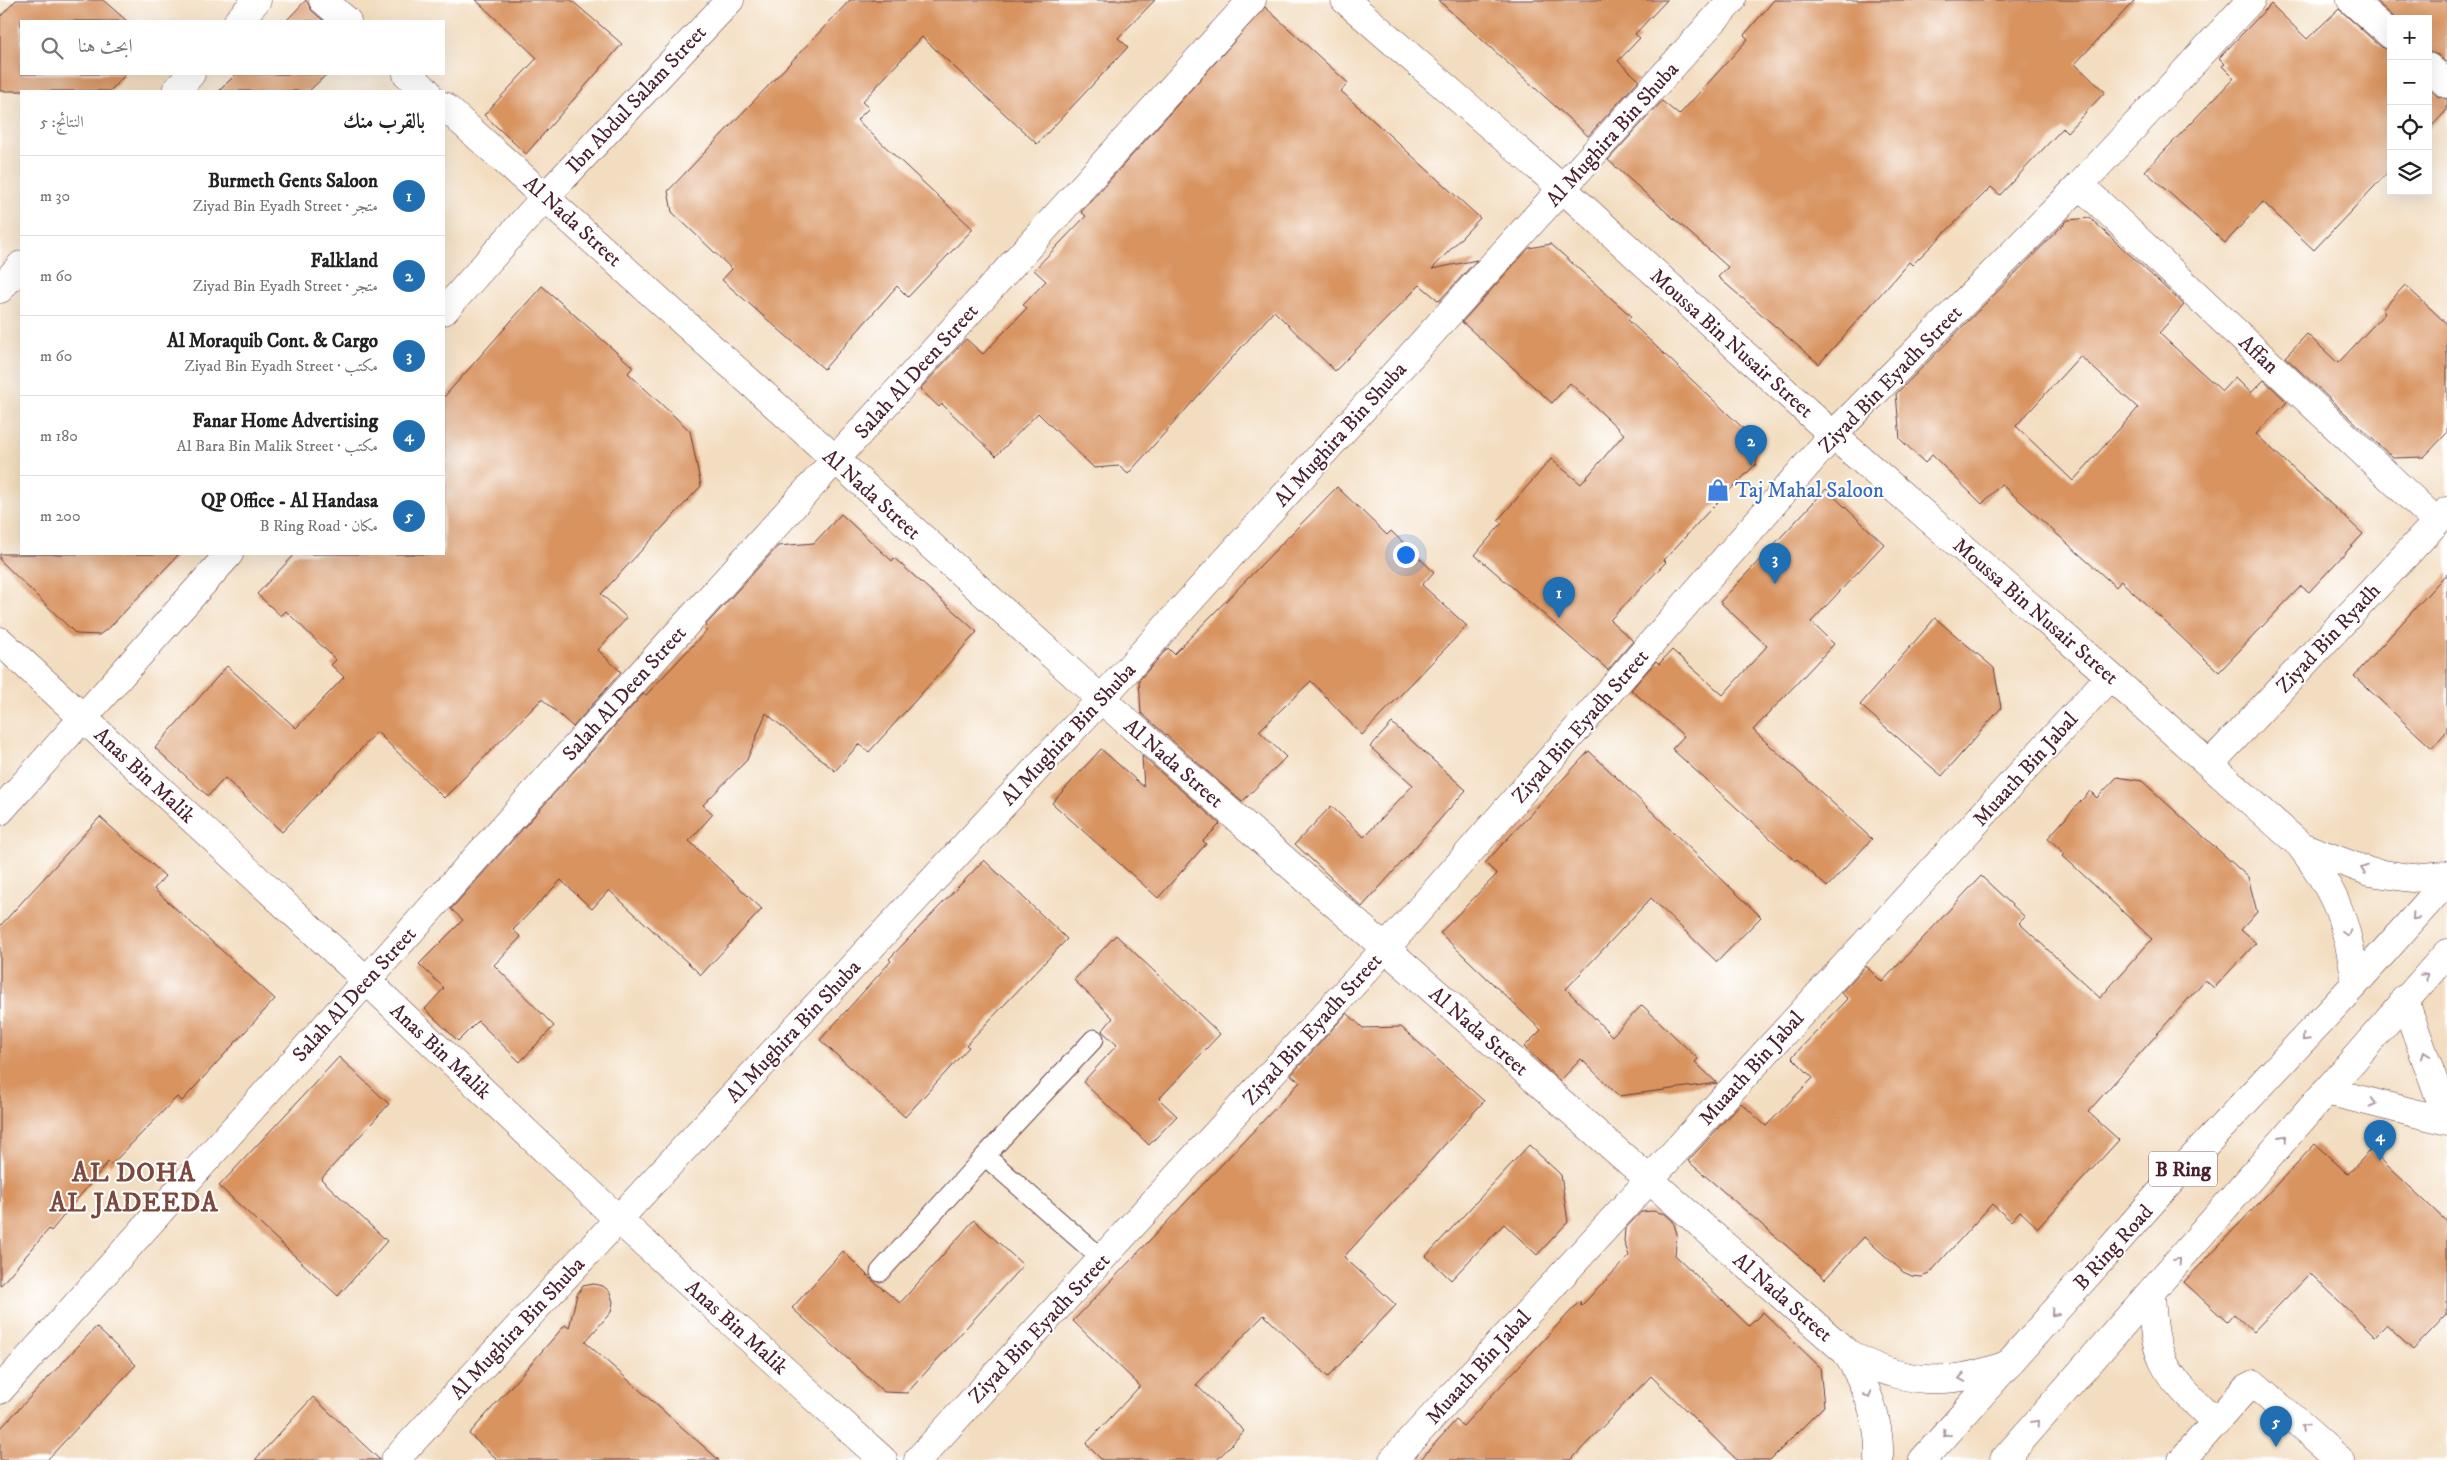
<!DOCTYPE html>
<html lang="ar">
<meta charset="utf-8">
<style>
body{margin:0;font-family:"IM FELL DW Pica",Amiri,serif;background:#f6f6f6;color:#222;direction:rtl}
.controls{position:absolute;right:15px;top:15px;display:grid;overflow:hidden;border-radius:0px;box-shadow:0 5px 20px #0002}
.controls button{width:45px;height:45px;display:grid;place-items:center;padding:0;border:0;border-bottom:1px solid #e0e0e0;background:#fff;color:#222;font:25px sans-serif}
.you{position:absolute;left:1405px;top:554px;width:18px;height:18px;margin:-12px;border:4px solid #fff;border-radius:50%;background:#1a73e8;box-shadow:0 0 0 8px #1a73e833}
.badge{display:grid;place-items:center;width:32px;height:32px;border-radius:50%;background:#1f6fb2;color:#fff;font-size:16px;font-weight:700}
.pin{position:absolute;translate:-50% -41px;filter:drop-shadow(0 1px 2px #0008)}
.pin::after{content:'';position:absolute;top:26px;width:18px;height:15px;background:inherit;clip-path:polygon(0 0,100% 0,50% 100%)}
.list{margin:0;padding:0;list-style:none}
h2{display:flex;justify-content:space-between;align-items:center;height:65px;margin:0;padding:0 20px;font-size:21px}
h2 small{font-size:16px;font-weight:400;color:#767676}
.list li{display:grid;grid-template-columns:32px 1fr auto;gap:15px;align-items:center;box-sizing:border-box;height:80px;padding:0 20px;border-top:1px solid #e0e0e0}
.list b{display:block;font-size:19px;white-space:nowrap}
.list p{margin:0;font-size:16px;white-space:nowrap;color:#767676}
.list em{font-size:16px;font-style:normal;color:#767676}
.icon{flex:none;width:28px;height:28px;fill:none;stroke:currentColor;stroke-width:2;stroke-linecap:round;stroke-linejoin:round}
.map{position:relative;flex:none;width:2447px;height:1460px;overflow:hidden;direction:ltr}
.search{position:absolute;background:#fff;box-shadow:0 5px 20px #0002;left:20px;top:20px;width:425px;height:55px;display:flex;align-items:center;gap:12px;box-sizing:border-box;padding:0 18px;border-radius:0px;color:#767676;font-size:19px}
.panel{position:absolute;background:#fff;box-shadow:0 5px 20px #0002;left:20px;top:90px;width:425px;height:465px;border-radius:0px;direction:rtl}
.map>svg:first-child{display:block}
</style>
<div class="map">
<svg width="2447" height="1460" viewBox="0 0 2447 1460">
<rect width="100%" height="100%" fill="#fff"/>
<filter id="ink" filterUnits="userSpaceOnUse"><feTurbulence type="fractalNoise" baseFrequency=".02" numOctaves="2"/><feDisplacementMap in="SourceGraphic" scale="10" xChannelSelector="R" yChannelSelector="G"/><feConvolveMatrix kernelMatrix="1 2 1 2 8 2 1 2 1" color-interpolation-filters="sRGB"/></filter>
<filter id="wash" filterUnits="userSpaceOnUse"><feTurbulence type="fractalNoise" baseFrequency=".0096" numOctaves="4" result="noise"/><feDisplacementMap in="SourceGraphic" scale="20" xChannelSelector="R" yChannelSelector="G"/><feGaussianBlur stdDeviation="1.12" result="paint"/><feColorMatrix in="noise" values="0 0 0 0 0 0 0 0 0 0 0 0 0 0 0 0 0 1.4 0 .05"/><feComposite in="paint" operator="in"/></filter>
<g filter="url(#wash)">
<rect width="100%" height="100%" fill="#f3ddc0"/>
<g id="blocks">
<path fill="#d8935f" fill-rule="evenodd" d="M16,0H103L127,21H21V74H126L110,91H0V17Z
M306,0L312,11L324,21H286Z
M476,0H571L622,44L526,154L484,115L537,58Z
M850,0H1155L1118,38L1128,47L1037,144L922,37L862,102L869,108L857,120L973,229L908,297L897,286L824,369L722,280L732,269L672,212L668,191Z
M1438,0H1667L1635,34L1640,38L1618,61L1639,80L1588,136Z
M1774,0H2135L2075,64L2105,92L2067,132L2063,128L2000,195L1991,187L1912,265L1909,262L1819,364L1718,277L1728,267L1608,160L1662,101L1679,115L1748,39L1744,35Z
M2375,0H2447V63L2438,55L2428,52V19H2396Z
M2271,4L2307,39L2339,9L2381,47L2391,50V169L2314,250L2263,202L2225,243L2145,171L2234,78L2222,66L2225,64L2219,58Z
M1265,7L1348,83L1341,91L1480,218L1432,269L1477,260L1439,301L1420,285L1335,371L1274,311L1128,474L1119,466L1094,468L1038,413L996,456L942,404L939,407L920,389L966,339L983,354L1027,308L1023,305L1046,281L1034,270L1086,216L1081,212Z
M236,74H327L309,91H219Z
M2428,88L2437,96L2447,99V110L2428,130Z
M2090,218L2184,305L2159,333L2222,391L2235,377L2251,393L2264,380L2287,402L2256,434L2363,534L2309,592L2301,586L2219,672L2121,581L2116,587L2001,484L1982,504L1932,455L1925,463L1900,439L1896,394L2068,220ZM2080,356L2138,408L2073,481L2016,426Z
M1551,244L1631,316L1628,320L1760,444L1756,464L1708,512L1664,560L1666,562L1610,620L1633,641L1608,670L1475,555L1502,523L1498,520L1551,459L1581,484L1624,434L1570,383L1552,403L1462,322L1529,248Z
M2405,285L2447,324V433L2424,457L2393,458L2285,357L2307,334L2338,363L2385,313L2382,310Z
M542,286L633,367L628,373L690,431L701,486L601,594L627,618L598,650L621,672L573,727L542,699L444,798L377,732L282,832L225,778L208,796L155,748L227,666L296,728L344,677L331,665L336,660L286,611L281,616L257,594L295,554H444V397Z
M1337,487L1387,535L1391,531L1434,572L1422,585L1467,626L1362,735L1311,681L1259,731L1286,757L1242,802L1141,713L1139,680L1168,648L1174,654Z
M1826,489L1884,544L1811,622L1834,644L1753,730L1872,839L1827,887L1797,859L1795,861L1672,749L1684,736L1631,690L1656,661L1659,664L1672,650L1723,695L1767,646L1720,602Z
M841,514L892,561L894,558L977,632L869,752L859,744L835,771L766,713L747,760L703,805L713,814L689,841L762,909L701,975L609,890L592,909L561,880L513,930L521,937L494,965L554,1026L520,1062L478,1021L458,1041L425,1009L444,988L419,964L463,920L451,909L644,693L646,695L708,629L705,626L778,546L814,543Z
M0,554H179L110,627L99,635L76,634L0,560Z
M2447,573V731L2432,748L2354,676Z
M1935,618L1994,668L2001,708L1942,776L1860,705Z
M1392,723L1466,790L1362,907L1295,844L1331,806L1364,837L1413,785L1370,747Z
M1101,749L1144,787L1142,756L1220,824L1203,841L1206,844L1158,898L1052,803Z
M1589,751L1761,917L1717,962L1651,898L1566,989L1612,1036L1642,1005L1698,1059L1695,1062L1717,1083L1619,1096L1581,1059L1560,1081L1524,1047L1541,1030L1440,933L1497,874L1485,863Z
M2117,777L2142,781L2248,877L2257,912L2241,930L2256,943L2214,988L2205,980L2088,1112L2119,1140L2038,1228L2020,1211L2011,1221L1992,1204L1929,1274L1922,1277L1912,1276L1903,1272L1864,1237L1825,1279L1688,1161L1741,1103L1766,1126L1813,1078L1792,1057L1848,999L1841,993L1866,966L1882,982L1981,876L2025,917L2019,923L2100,998L2152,939L2063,856L2065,854L2048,838L2090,791L2097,798Z
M100,817L165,876L154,889L275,999L182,1101L177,1097L111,1165L108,1162L51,1231L49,1229L0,1286V926Z
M984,860L1067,939L966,1045L969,1047L905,1117L820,1040L891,961L889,959Z
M1116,935L1220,1034L1159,1099L1177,1116L1149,1145L1083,1082L1117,1045L1102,1031L1113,1018L1074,980Z
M1347,1013L1363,1028L1401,1027L1484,1101L1344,1257L1396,1305L1328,1377L1264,1315L1196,1385L1244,1431L1217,1460H1102L1086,1444L1140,1386L1073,1321L1300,1082L1291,1075Z
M339,1057L389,1104L321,1179L387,1241L338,1296L219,1186Z
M2315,1144L2348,1174L2371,1150L2447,1222V1314L2413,1350L2386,1325L2375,1336L2310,1273L2253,1332L2234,1314L2227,1322L2184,1282Z
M1529,1145L1561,1175L1568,1222L1537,1255L1504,1224L1451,1280L1426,1256Z
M1653,1211L1665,1214L1673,1221L1677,1234L1675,1255L1749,1326L1763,1312L1820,1367L1824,1406L1770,1460H1737L1651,1376L1571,1460H1420L1456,1420L1463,1426L1580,1301L1581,1306L1629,1256L1624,1241L1625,1229L1641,1212Z
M974,1220L1023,1265L907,1393L884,1392L792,1308L843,1251L873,1281L900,1303Z
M593,1284L603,1286L610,1292L613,1302L611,1312L585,1342L719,1460H498L469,1434L565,1325L569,1328L577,1294L583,1286Z
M96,1327L136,1365L47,1460H0V1429Z
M313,1397L380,1460H255Z"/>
</g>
</g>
<g filter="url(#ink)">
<use href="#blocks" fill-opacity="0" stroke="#633c41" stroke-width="1"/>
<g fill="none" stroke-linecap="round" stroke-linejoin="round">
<defs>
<path id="lane" d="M1094,1039L985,1156L1102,1259
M880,1272L985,1156"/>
<path id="street" d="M323,0L347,21
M1345,0L1563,189L1833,435L2110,676L2300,845C2337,894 2347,922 2356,983
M2351,0L2391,35
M238,21L257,0
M2428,67L2447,84
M407,74L427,91
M176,91L191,74
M444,106L1101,699L1846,1352C1900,1385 1950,1387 2009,1364
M2080,185L2437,522
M0,289L21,265
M444,311L546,196L730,0
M0,641L366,980L618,1219L883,1460
M2210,764L2447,511
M0,811L229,554
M2301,846L2370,872L2411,878L2447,875
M2404,999L2447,1118
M2326,1091L2447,1121
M2151,1292C2154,1366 2166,1373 2216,1423
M1846,1352C1866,1384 1881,1421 1879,1460
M0,1390L629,687L1252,0
M395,1460L1101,699L1732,0
M918,1460L1385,949L1833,435L2080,185L2251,0
M1393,1460L2110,676
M2182,1460L2246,1388L2254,1384L2340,1460"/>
<path id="primary" d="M1923,1460L2160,1193L2356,983L2447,881
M2004,1460L2447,953"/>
</defs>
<use href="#lane" stroke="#633c41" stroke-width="21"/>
<use href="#street" stroke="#633c41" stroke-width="29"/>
<use href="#primary" stroke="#633c41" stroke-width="29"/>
<use href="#lane" stroke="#fff" stroke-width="19"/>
<use href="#street" stroke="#fff" stroke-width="28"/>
<use href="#primary" stroke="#fff" stroke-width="28"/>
</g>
<defs><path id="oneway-chevron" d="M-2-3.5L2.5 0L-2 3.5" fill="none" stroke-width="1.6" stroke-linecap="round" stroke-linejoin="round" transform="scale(1.25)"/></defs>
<g stroke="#ae9aa0">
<use href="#oneway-chevron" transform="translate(2364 869) rotate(-162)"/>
<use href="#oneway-chevron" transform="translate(2415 917) rotate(132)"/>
<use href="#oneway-chevron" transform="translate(2347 933) rotate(72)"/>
<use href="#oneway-chevron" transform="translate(2425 976) rotate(-47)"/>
<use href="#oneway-chevron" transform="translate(2305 1038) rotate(133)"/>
<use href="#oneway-chevron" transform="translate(2425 1055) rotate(-110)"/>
<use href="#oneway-chevron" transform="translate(2373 1103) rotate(14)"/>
<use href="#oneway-chevron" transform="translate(2284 1138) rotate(-49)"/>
<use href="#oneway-chevron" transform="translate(2178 1261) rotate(-49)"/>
<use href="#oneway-chevron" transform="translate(2054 1313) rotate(132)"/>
<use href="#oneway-chevron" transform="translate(1962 1378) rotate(171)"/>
<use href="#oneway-chevron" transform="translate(1868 1395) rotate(70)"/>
<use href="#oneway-chevron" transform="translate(2036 1423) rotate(-49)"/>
<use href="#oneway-chevron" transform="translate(2304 1427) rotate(-138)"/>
<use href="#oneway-chevron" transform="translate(1946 1434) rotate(132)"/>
</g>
</g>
<defs>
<symbol id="shop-bare" viewBox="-9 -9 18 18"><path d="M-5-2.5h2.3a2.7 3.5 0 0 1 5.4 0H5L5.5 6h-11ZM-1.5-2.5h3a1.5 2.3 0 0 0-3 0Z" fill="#3f7fe0" stroke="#fff" stroke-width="2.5" paint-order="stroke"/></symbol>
</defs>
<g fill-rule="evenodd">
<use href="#shop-bare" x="1702" y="474" width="32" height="32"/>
</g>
<g text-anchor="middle" stroke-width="4" stroke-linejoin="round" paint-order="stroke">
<rect fill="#fff" stroke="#80626b" stroke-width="1" x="2149" y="1151.5" width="68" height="35" rx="4"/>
<g font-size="20" font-weight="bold" fill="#4a1f2b">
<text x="2183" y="1176">B Ring</text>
</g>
<g font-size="21" fill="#4a1f2b" stroke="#fff">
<text transform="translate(636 99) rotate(-47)" y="7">Ibn Abdul Salam Street</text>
<text transform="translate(1612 134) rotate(-48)" y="7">Al Mughira Bin Shuba</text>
<text transform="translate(573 221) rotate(42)" y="7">Al Nada Street</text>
<text transform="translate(1732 343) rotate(42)" y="7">Moussa Bin Nusair Street</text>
<text transform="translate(2259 354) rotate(43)" y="7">Affan</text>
<text transform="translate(916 371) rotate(-48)" y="7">Salah Al Deen Street</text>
<text transform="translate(1890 379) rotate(-46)" y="7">Ziyad Bin Eyadh Street</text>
<text transform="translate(1340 434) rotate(-48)" y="7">Al Mughira Bin Shuba</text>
<text transform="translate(872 494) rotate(42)" y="7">Al Nada Street</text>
<text transform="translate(2036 611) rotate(41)" y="7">Moussa Bin Nusair Street</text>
<text transform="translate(2328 638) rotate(-47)" y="7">Ziyad Bin Ryadh</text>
<text transform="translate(624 693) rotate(-48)" y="7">Salah Al Deen Street</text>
<text transform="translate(1580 726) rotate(-49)" y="7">Ziyad Bin Eyadh Street</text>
<text transform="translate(1068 734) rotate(-47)" y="7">Al Mughira Bin Shuba</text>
<text transform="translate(1174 763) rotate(41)" y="7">Al Nada Street</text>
<text transform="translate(2025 769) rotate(-48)" y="7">Muaath Bin Jabal</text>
<text transform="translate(145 775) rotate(43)" y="7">Anas Bin Malik</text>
<text transform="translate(354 994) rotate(-48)" y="7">Salah Al Deen Street</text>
<text transform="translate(1312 1029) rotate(-48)" y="7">Ziyad Bin Eyadh Street</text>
<text transform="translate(793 1031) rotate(-47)" y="7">Al Mughira Bin Shuba</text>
<text transform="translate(1479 1031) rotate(41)" y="7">Al Nada Street</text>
<text transform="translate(441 1051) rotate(43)" y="7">Anas Bin Malik</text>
<text transform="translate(1751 1068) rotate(-48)" y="7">Muaath Bin Jabal</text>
<text transform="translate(2113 1247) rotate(-48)" y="7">B Ring Road</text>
<text transform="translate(1783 1297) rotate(41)" y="7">Al Nada Street</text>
<text transform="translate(737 1327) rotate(42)" y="7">Anas Bin Malik</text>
<text transform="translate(517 1328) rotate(-47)" y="7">Al Mughira Bin Shuba</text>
<text transform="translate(1039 1328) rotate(-47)" y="7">Ziyad Bin Eyadh Street</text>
<text transform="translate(1478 1367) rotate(-48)" y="7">Muaath Bin Jabal</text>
</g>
<g font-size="21" fill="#366cbe" stroke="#fff" text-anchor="start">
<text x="1735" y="497">Taj Mahal Saloon</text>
</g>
<g font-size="26" font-weight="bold" letter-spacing="1" fill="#7c483d" stroke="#fff">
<text x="134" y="1181">AL DOHA<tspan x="134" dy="30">AL JADEEDA</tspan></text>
</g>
</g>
</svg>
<div class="controls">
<button>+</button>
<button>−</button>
<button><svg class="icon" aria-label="locate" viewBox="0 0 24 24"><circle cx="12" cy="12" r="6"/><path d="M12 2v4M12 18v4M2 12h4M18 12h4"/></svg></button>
<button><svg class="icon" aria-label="layers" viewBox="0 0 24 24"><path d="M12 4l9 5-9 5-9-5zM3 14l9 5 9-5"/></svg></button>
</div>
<div class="you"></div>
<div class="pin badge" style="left:1559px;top:618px">1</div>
<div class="pin badge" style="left:1751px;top:466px">2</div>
<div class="pin badge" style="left:1775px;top:584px">3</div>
<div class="pin badge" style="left:2380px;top:1161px">4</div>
<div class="pin badge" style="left:2276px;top:1447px">5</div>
<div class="search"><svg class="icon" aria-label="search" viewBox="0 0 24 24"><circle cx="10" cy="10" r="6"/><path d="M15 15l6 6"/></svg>ابحث هنا</div>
<section class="panel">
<h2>بالقرب منك<small>النتائج: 5</small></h2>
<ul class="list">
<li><span class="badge">1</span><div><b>Burmeth Gents Saloon</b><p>متجر · Ziyad Bin Eyadh Street</p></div><em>30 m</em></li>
<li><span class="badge">2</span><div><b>Falkland</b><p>متجر · Ziyad Bin Eyadh Street</p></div><em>60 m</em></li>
<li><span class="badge">3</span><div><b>Al Moraquib Cont. &amp; Cargo</b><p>مكتب · Ziyad Bin Eyadh Street</p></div><em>60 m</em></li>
<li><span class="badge">4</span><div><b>Fanar Home Advertising</b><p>مكتب · Al Bara Bin Malik Street</p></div><em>180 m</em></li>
<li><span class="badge">5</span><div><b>QP Office - Al Handasa</b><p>مكان · B Ring Road</p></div><em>200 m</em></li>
</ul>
</section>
</div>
